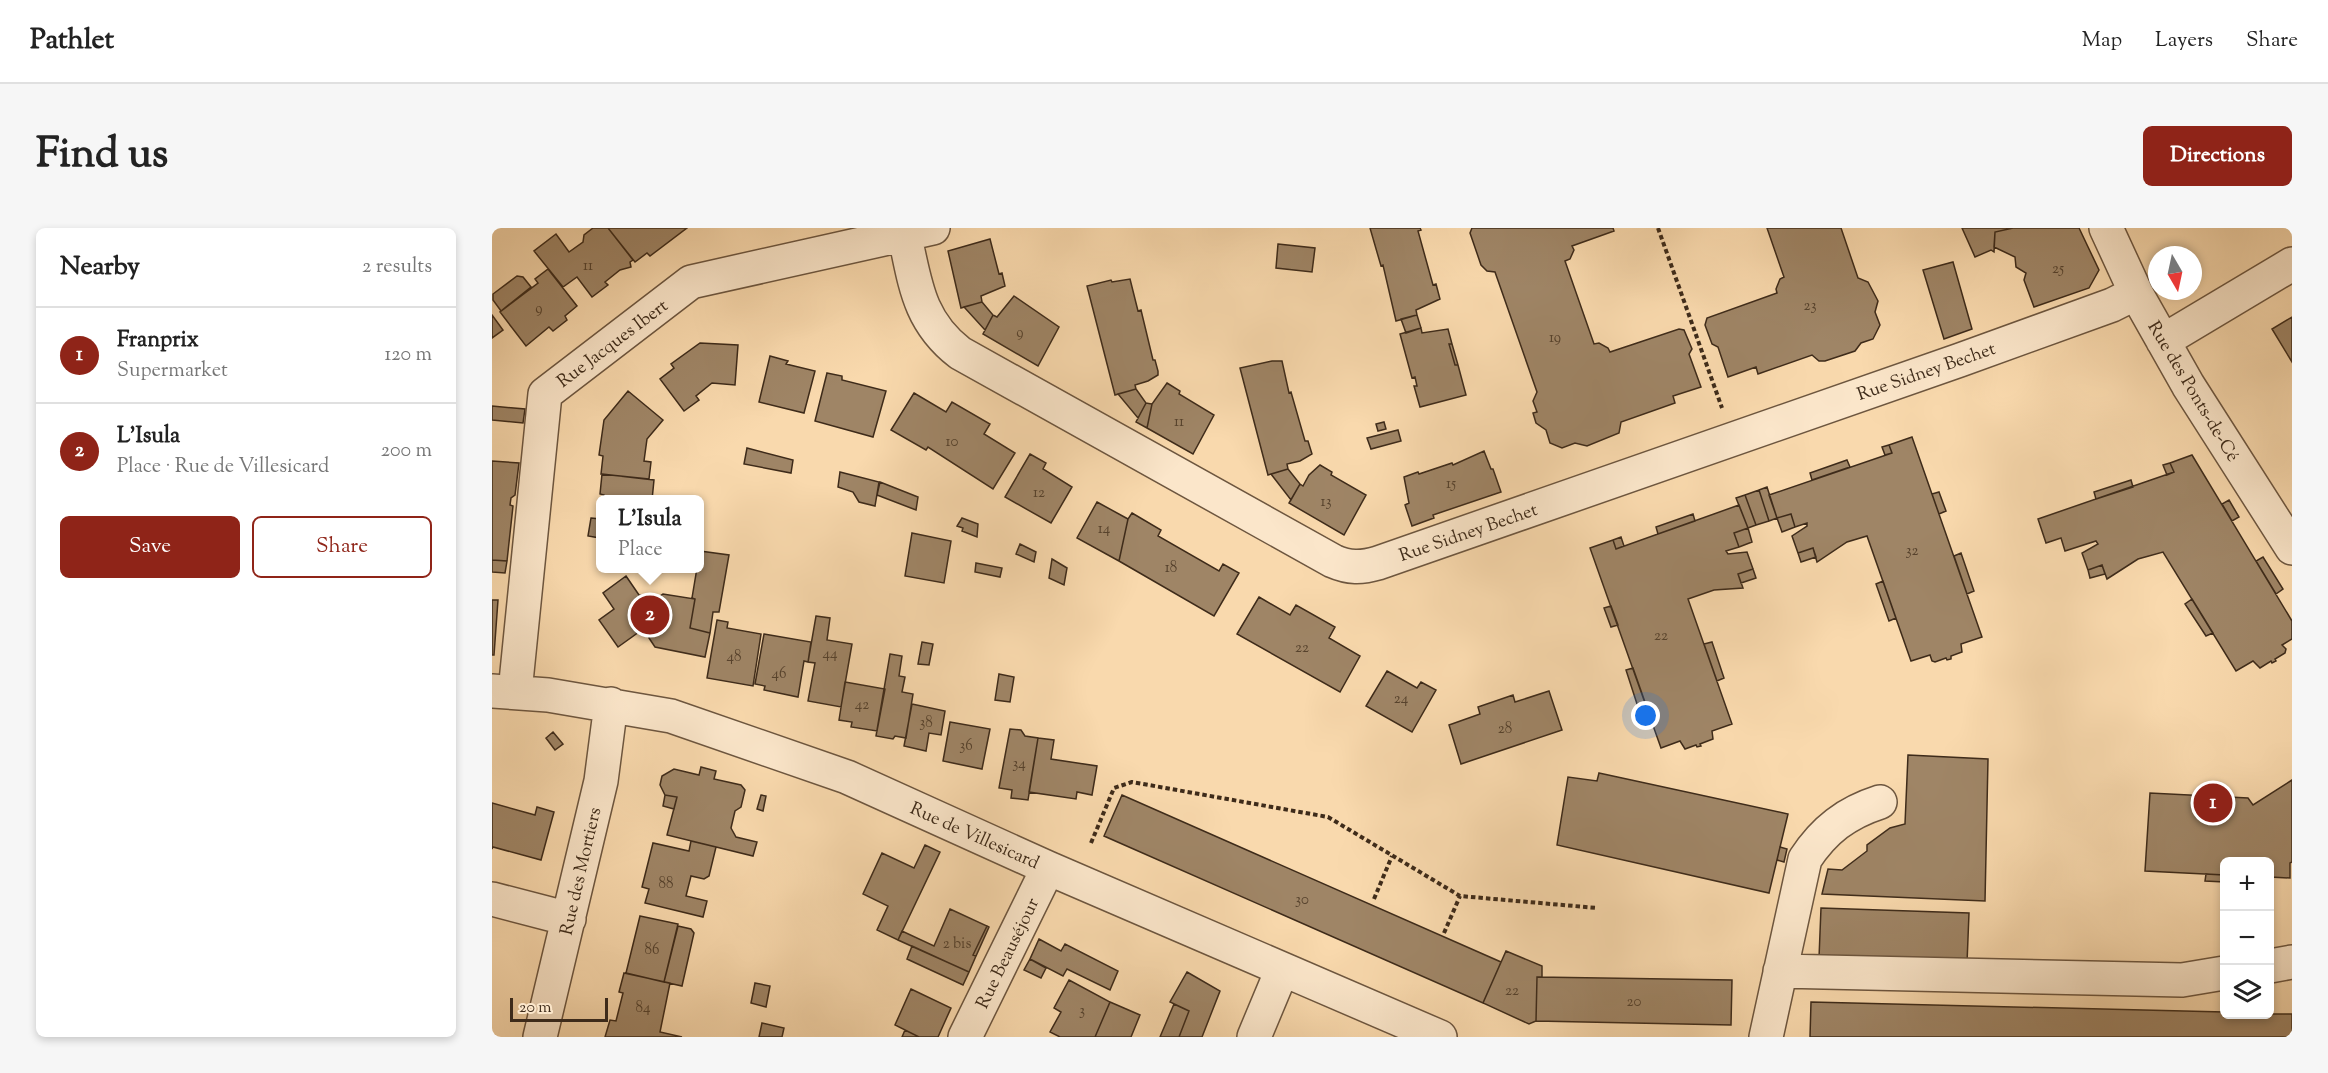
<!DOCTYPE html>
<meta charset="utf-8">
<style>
body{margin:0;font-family:"Sorts Mill Goudy",serif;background:#f6f6f6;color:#222}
.controls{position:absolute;right:18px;bottom:18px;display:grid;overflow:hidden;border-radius:9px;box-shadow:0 3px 9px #0003}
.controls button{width:54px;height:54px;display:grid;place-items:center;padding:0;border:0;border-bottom:2px solid #e0e0e0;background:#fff;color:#222;font:30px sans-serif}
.compass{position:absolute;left:1656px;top:18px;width:54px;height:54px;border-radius:50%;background:#fff;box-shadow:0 3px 9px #0003;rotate:171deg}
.scale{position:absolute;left:18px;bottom:15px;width:98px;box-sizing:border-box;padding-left:6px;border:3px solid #3e2b1a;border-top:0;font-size:16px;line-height:21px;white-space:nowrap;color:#3e2b1a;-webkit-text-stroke:4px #fbe6ca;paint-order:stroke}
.you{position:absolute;left:1154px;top:488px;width:21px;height:21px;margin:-15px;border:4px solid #fff;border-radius:50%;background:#1a73e8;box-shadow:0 0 0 9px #1a73e833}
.badge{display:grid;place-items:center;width:39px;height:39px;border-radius:50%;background:#8f2418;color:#fff;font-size:20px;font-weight:700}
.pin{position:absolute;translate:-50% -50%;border:3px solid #fff;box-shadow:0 2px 6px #0006}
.popup{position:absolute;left:104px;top:267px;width:108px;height:78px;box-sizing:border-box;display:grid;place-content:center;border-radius:9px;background:#fff;filter:drop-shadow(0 2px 4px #0005);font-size:20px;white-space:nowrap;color:#767676}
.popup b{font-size:22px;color:#222}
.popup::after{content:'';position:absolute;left:50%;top:100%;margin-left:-12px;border:12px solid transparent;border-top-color:#fff}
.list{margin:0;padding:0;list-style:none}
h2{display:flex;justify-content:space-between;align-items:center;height:78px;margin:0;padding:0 24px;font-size:26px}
h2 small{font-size:20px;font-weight:400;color:#767676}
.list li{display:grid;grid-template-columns:39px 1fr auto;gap:18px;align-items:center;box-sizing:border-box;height:96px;padding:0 24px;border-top:2px solid #e0e0e0}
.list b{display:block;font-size:22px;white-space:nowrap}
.list p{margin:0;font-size:20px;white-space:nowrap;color:#767676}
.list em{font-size:20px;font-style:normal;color:#767676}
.actions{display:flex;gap:12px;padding:18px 24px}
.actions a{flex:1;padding:14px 0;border:2px solid #8f2418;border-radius:9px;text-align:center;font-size:21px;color:#8f2418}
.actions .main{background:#8f2418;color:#fff}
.icon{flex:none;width:33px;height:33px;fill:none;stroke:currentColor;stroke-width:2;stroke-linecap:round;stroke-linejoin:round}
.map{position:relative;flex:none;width:1800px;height:809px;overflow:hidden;border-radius:9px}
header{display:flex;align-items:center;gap:36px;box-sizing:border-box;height:84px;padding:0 30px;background:#fff;border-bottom:2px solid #e0e0e0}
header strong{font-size:28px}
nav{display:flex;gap:33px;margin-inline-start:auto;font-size:21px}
.intro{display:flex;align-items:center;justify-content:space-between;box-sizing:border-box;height:144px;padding:0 36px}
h1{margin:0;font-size:42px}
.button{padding:15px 27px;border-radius:9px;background:#8f2418;color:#fff;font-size:21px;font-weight:700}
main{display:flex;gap:36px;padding:0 36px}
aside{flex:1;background:#fff;border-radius:9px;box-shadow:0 3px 9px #0003}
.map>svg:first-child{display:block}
</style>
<header>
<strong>Pathlet</strong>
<nav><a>Map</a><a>Layers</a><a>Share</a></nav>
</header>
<div class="intro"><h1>Find us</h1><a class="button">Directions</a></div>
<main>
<aside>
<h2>Nearby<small>2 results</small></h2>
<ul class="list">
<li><span class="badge">1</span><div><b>Franprix</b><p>Supermarket</p></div><em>120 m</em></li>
<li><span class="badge">2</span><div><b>L’Isula</b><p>Place · Rue de Villesicard</p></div><em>200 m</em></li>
</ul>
<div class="actions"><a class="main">Save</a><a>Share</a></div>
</aside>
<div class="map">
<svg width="1800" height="809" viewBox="0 0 1800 809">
<rect width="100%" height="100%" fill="#f9d9ad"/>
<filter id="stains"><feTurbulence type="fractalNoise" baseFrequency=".00333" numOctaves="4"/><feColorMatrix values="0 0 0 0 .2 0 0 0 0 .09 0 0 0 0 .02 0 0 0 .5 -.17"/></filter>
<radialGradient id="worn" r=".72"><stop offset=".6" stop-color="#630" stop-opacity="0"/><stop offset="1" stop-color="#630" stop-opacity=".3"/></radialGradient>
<path fill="#9f8566" stroke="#3e2b1a" stroke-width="1.5" d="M101,0H116L141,32L138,34L139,39L128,42L113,54L116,57L100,69L85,49L71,59L42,23L64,6L77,24L91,14L92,7Z
M116,0H195L158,28L155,25L143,34Z
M878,0H928L929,2L926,3L941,57L944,56L948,71L924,82L925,87L904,93L891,37L889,38Z
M980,0H1121L1122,3L1080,18L1082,22L1078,31L1073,33L1102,116L1107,115L1116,120L1118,124L1187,101L1192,102L1200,121L1197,126L1209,159L1181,168L1183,175L1129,194L1127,205L1095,218L1083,215L1070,220L1058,215L1054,202L1044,195L1041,185L1045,184L1041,173L1045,164L1003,44L995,43L989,37L978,5Z
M1275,0H1349L1366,50L1376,54L1386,73L1383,84L1388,97L1381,111L1369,115L1363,123L1333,133H1327L1320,127L1266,146L1264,139L1236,149L1226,119L1220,116L1213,97L1215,90L1285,65L1284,61L1288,51L1292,49Z
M1470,0H1521L1503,4L1502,24L1499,22L1483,29Z
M1521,0H1587L1607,42L1597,60L1542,79L1532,52L1534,45L1524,39L1523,29L1502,19L1503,4Z
M498,11L507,46L510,45L513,58L489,68L490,74L469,80L456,23Z
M786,16L823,20L820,44L784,40Z
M1461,34L1480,101L1452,111L1431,42Z
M56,41L85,78L73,88L75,92L61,103L57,99L34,118L8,84L46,55L43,51Z
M25,48L31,49L39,59L9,83L1,72V66Z
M638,51L646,83L649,82L661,132H663L666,143V147L656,153L643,157L644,161L623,167L595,58L619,52L620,54Z
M522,68L567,99L546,138L491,106L501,87L505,89Z
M490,74L501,87L493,102L472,79Z
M0,87L11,102L0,110Z
M925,87L929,100L914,105L909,91Z
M1800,89V134L1780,101Z
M929,100L930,105L956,101L960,116H957L963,137H966L974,167L928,179L922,158H925L923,149L920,150L908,106Z
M208,115L246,117L243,157L220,155L204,168L207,172L192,183L168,151L182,140L179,136Z
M957,116H960L966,137H963Z
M278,128L296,133L294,136L323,143L312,185L267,174Z
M780,133H790L797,165L799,164L813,213H816L820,226L808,233L795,236L796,241L776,247L748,140Z
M335,145L350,148V152L394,163L381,209L323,193Z
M675,155L688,163L687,166L722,187L701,226L655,200L660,176Z
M644,161L654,175L646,190L626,166Z
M136,163L171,192L155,211L152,233L159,234L157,251L109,246L111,228L107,227L112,192Z
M422,165L454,184L460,174L498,196L492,206L523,225L501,261L436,219L434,222L399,202Z
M654,175L660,176L655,200L644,194Z
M0,178L33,181L31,195L0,192Z
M892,194L894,201L886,203L884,196Z
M906,202L909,213L879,221L875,210Z
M1420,209L1490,409L1469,416L1470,424L1459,428V431L1455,432L1454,430L1443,434L1440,433L1438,427L1419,433L1375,308L1355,314L1325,334L1321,320L1306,325L1300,308L1315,298V295L1303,299L1299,286L1285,290L1277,267L1400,225L1397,217Z
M1397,217L1400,225L1393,227L1390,219Z
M255,220L301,232L299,245L252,236Z
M992,223L999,241H1001L1009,264L941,287L942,290L920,298L913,277L917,275L912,249L926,244L927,246L960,235L961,237Z
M538,226L554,235L551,241L580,259L559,295L513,269Z
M1700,227L1800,393V411L1790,417L1794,421L1793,425L1783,431L1784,433L1780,435L1779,433L1768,440L1761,433L1744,443L1671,324L1646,331L1615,351L1610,337L1596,342L1590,325L1606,316L1604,313L1573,323L1569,310L1554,315L1546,291L1682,244L1678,235Z
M1355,232L1358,239L1320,252L1318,245Z
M0,233L27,235L23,267L19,270L18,277L21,278L15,333L0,332Z
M1678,235L1682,244L1675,247L1671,237Z
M828,237L840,244L839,247L874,267L852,307L797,275L808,256L811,258L817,247Z
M796,241L808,256L799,272L779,246Z
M348,244L387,254L383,278L367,274L361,264L346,259Z
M110,246L162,252L160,272H111L112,267L108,266Z
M1639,252L1641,259L1604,271L1602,264Z
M388,254L426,269L424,282L385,267Z
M1275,259L1285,290L1277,293L1267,262Z
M1267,262L1277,293L1264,297L1253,267Z
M1447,264L1454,283L1447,286L1440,266Z
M1253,267L1264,297L1256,300L1244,270Z
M1737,272L1747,289L1740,293L1730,276Z
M605,274L636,291L627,333L585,310Z
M1247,277L1256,300L1242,305L1247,319L1234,323L1236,326L1255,324L1261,341L1246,346L1251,360L1222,362L1196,371L1240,496L1220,503L1221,511L1208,516L1209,518L1205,519L1204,517L1193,521L1188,513L1169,520L1098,320L1121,312L1124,321Z
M640,285L669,302L666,308L727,343L731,336L747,345L722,388L627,333L636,291Z
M1201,286L1203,293L1166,306L1164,299Z
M1299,286L1303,299L1290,304L1285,290Z
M99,290L108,291V310L96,308Z
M470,290L486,296L485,309L470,303L471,300L465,298Z
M1256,300L1260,314L1247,319L1242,305Z
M420,305L459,313L452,355L413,348Z
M1129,309L1132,318L1124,321L1121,312Z
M528,316L544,324L542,334L524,326Z
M1321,320L1324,329L1309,334L1306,325Z
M208,323L237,327L227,384H221L218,405L198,400L203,371L200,370L205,340H207Z
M1469,325L1482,363L1475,366L1462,328Z
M1771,329L1791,361L1784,366L1764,333Z
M560,331L575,340L572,357L557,350Z
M0,332L15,333L13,345L0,344Z
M484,335L510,340L508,349L483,344Z
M1610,337L1613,346L1598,350L1596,342Z
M1261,341L1264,350L1249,355L1246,346Z
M134,348L147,367L165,370L171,366L203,371L198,400L218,405L213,429L163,419L157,410L158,405L147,404L126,419L107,392L122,381L111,365Z
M1391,353L1404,390L1397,393L1384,356Z
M767,369L798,387L804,377L843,399L837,410L868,428L848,464L745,406Z
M1700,371L1721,405L1714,408L1693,376Z
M0,372H6L2,427H0Z
M1119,378L1126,397L1119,399L1112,380Z
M324,388L338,390L335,412L360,416L349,479L316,473L323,435L316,434Z
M225,392L236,394L235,400L269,406L261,458L215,450Z
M272,406L319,414L316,434L312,433L306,469L272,462L273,458L263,456Z
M430,414L441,416L437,437L426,436Z
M1220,414L1232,450L1225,453L1212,416Z
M398,426L410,428L407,448L413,449L410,464L421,466L414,510L403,508L401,511L384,508Z
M1141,440L1154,477L1146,479L1134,442Z
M895,443L925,460L929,454L944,462L920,504L874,478Z
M507,446L522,449L518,474L503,472Z
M353,454L393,461L385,503L359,499L360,494L347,492Z
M1057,463L1070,502L969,536L957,497L988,486L986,479L1021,467L1023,474Z
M420,476L453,483L449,507L437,505L434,523L412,518Z
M458,494L498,501L490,541L451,533Z
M518,501L529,502L533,508L546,510L536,572L519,570L520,562L507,560Z
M61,504L71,516L63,522L54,510Z
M546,510L562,512L559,531L605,538L600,567L585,564L584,571L537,564Z
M1416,527L1496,531L1493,673L1330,666L1336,641L1350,642L1375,623V617L1398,600L1413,596Z
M209,539L224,543L222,551L249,557L253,562L249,579L243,583L239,600L244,609L265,614L261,628L175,607L185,569L173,567L168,557L170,548L182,541L207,547Z
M1107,545L1296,586L1277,665L1065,617L1076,549L1105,553Z
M1800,552V634L1798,635V650L1778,649V634H1732V647L1653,643L1658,565L1756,570L1761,577Z
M173,567L185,569L182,581L171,578Z
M269,567L274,568L271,583L265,581Z
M630,567L1009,734L991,775L612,608Z
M0,575L43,587L45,579L62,584L49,632L1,619L0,621Z
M199,613L224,619L217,648L212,651L199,648L194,668L215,673L211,689L153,675L157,661L150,659L161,615L197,623Z
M433,617L448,624L406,712L385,702L396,678L371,666L390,625L422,640Z
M1288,619L1295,621L1292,634L1285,632Z
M1714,646L1732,647V654L1713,653Z
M1329,680L1477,685L1475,735L1327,730Z
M458,681L495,698L481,727L484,728L477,744L406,712L410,703L442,718Z
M148,688L186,696L172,754L134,745Z
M186,698L199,701L202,705L190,758L172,754Z
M495,698L497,699L484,728L481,727Z
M547,711L569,723L573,716L626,743L618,762L575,741L571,748L538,731Z
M420,718L477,744L471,757L415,731Z
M1014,723L1050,738V749H1045L1044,793L1037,796L991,775Z
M538,731L554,740L549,750L532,742Z
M695,744L728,763L710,809H687L697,783L678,774Z
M132,745L178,755L168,804L190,809H113L118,792L124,793L131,765L127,764Z
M1045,749L1240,752L1239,797L1044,793Z
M577,752L618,774L603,809H568L558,804L569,784L562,780Z
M263,755L278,758L274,779L259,775Z
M419,761L459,780L446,809H427L403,797Z
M618,774L648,787L639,809H603Z
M1319,774L1732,784V786H1800V809H1318Z
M682,776L697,783L687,809H668Z
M270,795L292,800L290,809H267Z
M413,802L427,809H410Z"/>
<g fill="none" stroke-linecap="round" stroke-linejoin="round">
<defs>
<path id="minor" d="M411,0C423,51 424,91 468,125L841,333C857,340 869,340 886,335L1468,132L1620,77L1644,65
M1614,0L1644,65L1696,157L1800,320
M1671,113L1800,36
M0,463L56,467L179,488L355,549L556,640L948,809
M23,464L53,166L199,54L441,0
M0,671L77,691
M1778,738L1800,734
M1288,743L1690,752L1732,745
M48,809L109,553L119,476
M473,809L556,640
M762,809L790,742
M1274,809L1313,631C1332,602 1354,585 1388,574"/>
</defs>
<use href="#minor" stroke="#6d563f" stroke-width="36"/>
<path stroke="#3e2b1a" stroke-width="4" stroke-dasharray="4.5 3" stroke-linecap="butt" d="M1166,0L1230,180
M599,615L622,560L640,554L836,589L968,668L1105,680
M882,671L900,628
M952,705L968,668"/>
<use href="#minor" stroke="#fbe6ca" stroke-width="33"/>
</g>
<g text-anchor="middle" stroke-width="6" stroke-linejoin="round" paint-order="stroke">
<g font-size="15" fill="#56422d">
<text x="96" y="42">11</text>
<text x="1566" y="45">25</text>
<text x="1318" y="82">23</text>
<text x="47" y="85">9</text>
<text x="528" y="109">9</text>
<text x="1063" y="114">19</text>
<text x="687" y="198">11</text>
<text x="460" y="218">10</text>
<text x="959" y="260">15</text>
<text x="547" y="269">12</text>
<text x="834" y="278">13</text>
<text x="612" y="305">14</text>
<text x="1420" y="327">32</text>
<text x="679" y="344">18</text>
<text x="1169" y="412">22</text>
<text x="810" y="424">22</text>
<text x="338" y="430">44</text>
<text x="242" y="433">48</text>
<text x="287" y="450">46</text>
<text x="909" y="475">24</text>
<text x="370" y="481">42</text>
<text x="434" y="499">38</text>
<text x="1013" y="505">28</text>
<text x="474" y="522">36</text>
<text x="527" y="540">34</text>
<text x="174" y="660">88</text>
<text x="810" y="676">30</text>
<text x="465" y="720">2 bis</text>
<text x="160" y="726">86</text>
<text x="1020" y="767">22</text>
<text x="1142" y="778">20</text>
<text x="151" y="784">84</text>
<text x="590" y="787">3</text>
</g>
<g font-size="18" fill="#3e2b1a" stroke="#fbe6ca">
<text transform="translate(120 115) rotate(-37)" y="6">Rue Jacques Ibert</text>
<text transform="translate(1434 143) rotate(-19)" y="6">Rue Sidney Bechet</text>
<text transform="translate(1702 163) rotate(59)" y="6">Rue des Ponts-de-Cé</text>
<text transform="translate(976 304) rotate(-19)" y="6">Rue Sidney Bechet</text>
<text transform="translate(483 607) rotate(24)" y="6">Rue de Villesicard</text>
<text transform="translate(88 643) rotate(-77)" y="6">Rue des Mortiers</text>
<text transform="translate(515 725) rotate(-64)" y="6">Rue Beauséjour</text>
</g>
</g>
<rect width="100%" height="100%" filter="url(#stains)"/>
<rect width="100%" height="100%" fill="url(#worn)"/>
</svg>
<div class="controls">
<button>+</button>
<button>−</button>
<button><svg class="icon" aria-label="layers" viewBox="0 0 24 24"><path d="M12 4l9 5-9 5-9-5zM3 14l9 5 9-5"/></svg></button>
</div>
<svg class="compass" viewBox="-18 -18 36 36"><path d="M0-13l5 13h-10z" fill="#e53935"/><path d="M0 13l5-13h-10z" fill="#767676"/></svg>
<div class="scale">20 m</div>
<div class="you"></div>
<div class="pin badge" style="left:1721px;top:575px">1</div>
<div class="pin badge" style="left:158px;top:387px">2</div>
<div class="popup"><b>L’Isula</b>Place</div>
</div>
</main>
